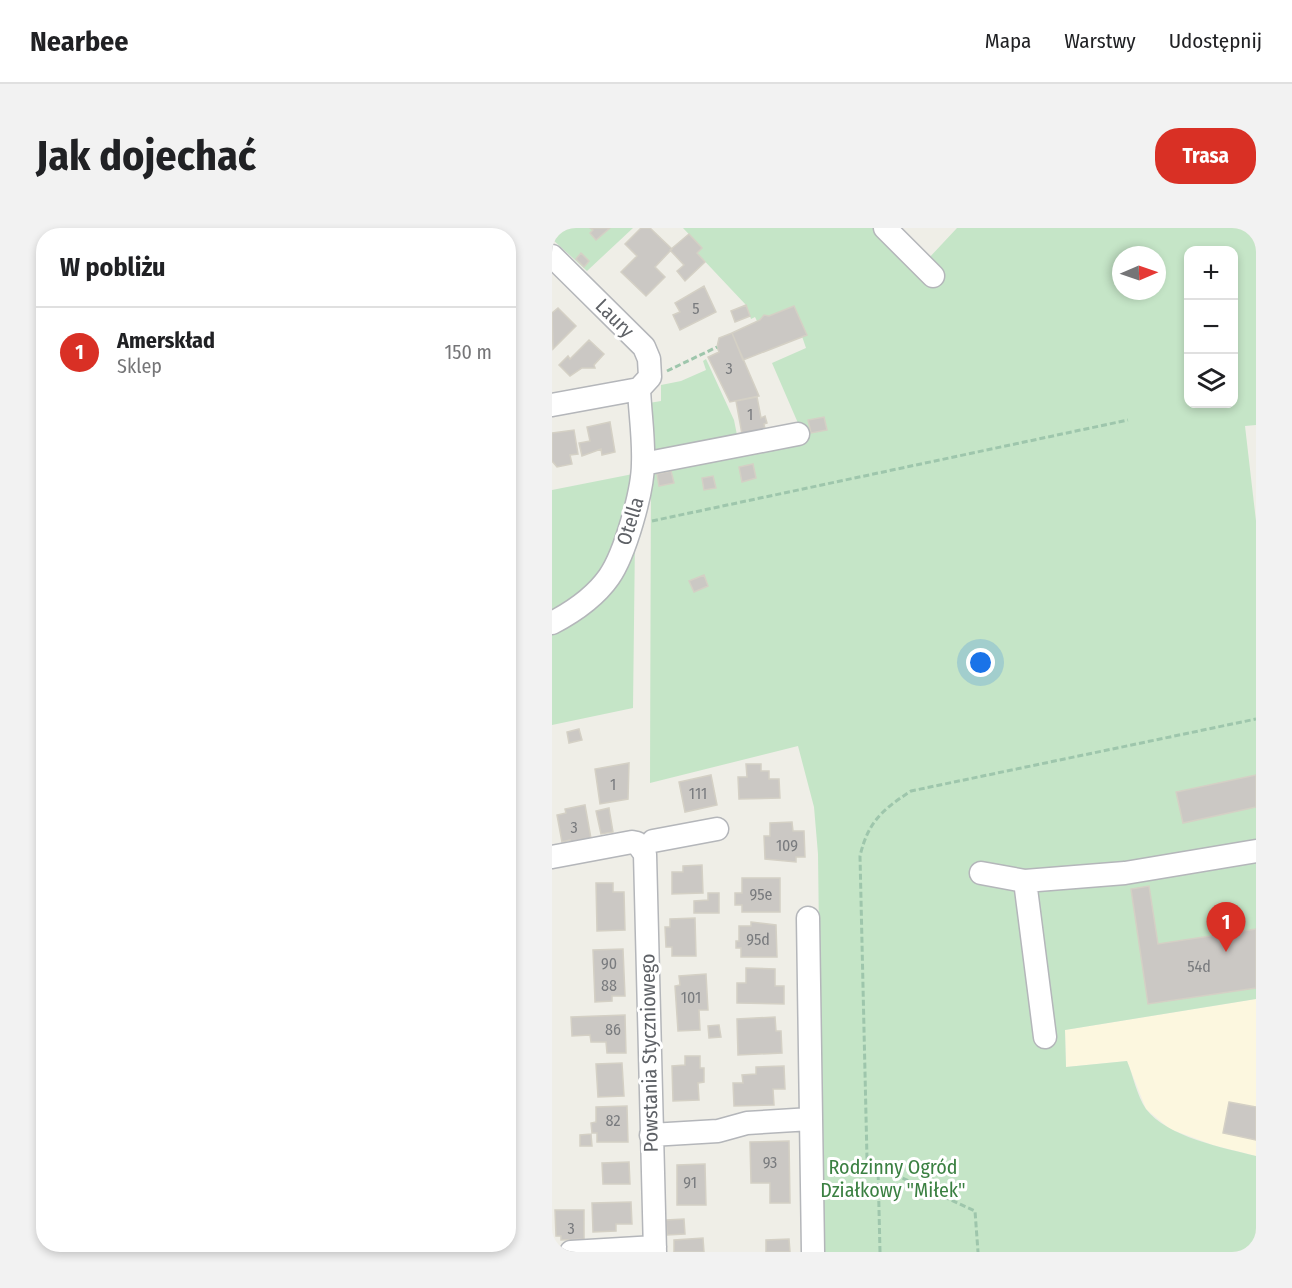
<!DOCTYPE html>
<html lang="pl">
<meta charset="utf-8">
<style>
body{margin:0;font-family:"Fira Sans Condensed",sans-serif;background:#f2f2f2;color:#202124}
.controls{position:absolute;right:18px;top:18px;display:grid;overflow:hidden;border-radius:12px;box-shadow:0 3px 9px #0003}
.controls button{width:54px;height:54px;display:grid;place-items:center;padding:0;border:0;border-bottom:2px solid #e0e0e0;background:#fff;color:#202124;font:30px sans-serif}
.compass{position:absolute;left:560px;top:18px;width:54px;height:54px;border-radius:50%;background:#fff;box-shadow:0 3px 9px #0003;rotate:88deg}
.you{position:absolute;left:429px;top:435px;width:21px;height:21px;margin:-15px;border:4px solid #fff;border-radius:50%;background:#1a73e8;box-shadow:0 0 0 9px #1a73e833}
.badge{display:grid;place-items:center;width:39px;height:39px;border-radius:50%;background:#d93025;color:#fff;font-size:20px;font-weight:700}
.pin{position:absolute;translate:-50% -50px;filter:drop-shadow(0 2px 3px #0008)}
.pin::after{content:'';position:absolute;top:32px;width:21px;height:18px;background:inherit;clip-path:polygon(0 0,100% 0,50% 100%)}
.list{margin:0;padding:0;list-style:none}
h2{display:flex;justify-content:space-between;align-items:center;height:78px;margin:0;padding:0 24px;font-size:26px}
h2 small{font-size:20px;font-weight:400;color:#757577}
.list li{display:grid;grid-template-columns:39px 1fr auto;gap:18px;align-items:center;box-sizing:border-box;height:90px;padding:0 24px;border-top:2px solid #e0e0e0}
.list b{display:block;font-size:22px;white-space:nowrap}
.list p{margin:0;font-size:20px;white-space:nowrap;color:#757577}
.list em{font-size:20px;font-style:normal;color:#757577}
.icon{flex:none;width:33px;height:33px;fill:none;stroke:currentColor;stroke-width:2;stroke-linecap:round;stroke-linejoin:round}
.map{position:relative;flex:none;width:704px;height:1024px;overflow:hidden;border-radius:24px}
header{display:flex;align-items:center;gap:36px;box-sizing:border-box;height:84px;padding:0 30px;background:#fff;border-bottom:2px solid #e0e0e0}
header strong{font-size:28px}
nav{display:flex;gap:33px;margin-inline-start:auto;font-size:21px}
.intro{display:flex;align-items:center;justify-content:space-between;box-sizing:border-box;height:144px;padding:0 36px}
h1{margin:0;font-size:42px}
.button{padding:15px 27px;border-radius:24px;background:#d93025;color:#fff;font-size:21px;font-weight:700}
main{display:flex;gap:36px;padding:0 36px}
aside{flex:1;background:#fff;border-radius:24px;box-shadow:0 3px 9px #0003}
.map>svg:first-child{display:block}
</style>
<header>
<strong>Nearbee</strong>
<nav><a>Mapa</a><a>Warstwy</a><a>Udostępnij</a></nav>
</header>
<div class="intro"><h1>Jak dojechać</h1><a class="button">Trasa</a></div>
<main>
<aside>
<h2>W pobliżu<small></small></h2>
<ul class="list">
<li><span class="badge">1</span><div><b>Amerskład</b><p>Sklep</p></div><em>150 m</em></li>
</ul>
</aside>
<div class="map">
<svg width="704" height="1024" viewBox="0 0 704 1024">
<rect width="100%" height="100%" fill="#efeee7"/>
<path fill="#fcf7df" d="M704,771V928L661,917L618,901L594,881L575,833L514,839L513,802Z"/>
<path fill="#c5e5c7" fill-rule="evenodd" d="M0,0H81L35,43L0,11Z
M131,0H343L376,31L405,0H704V197L693,198L704,293V771L513,802L514,839L575,833C581,847 585,868 594,881C615,909 672,920 704,928V1024H271L266,626L262,579L246,518L98,555L99,241L252,209L220,135L254,120L241,82L206,95L203,89L199,91L194,77L145,25L150,20ZM636,22H682V176H636ZM569,27H605V63H569Z
M154,131L182,192L186,212L101,229L97,175L109,173V157L129,153L154,142L151,133Z
M81,246L83,310L81,480L0,497V262Z"/>
<path fill="#cbc8c4" stroke="#d4d0c5" stroke-width="1.5" d="M38,0H58L44,12L38,5L41,2Z
M89,0H98L120,21L103,39L113,49L94,68L69,44L85,28L73,16Z
M137,6L150,20L145,25L153,34L133,53L125,43L132,37L118,22Z
M29,25L37,33L32,39L24,31Z
M152,58L164,84L128,102L121,87L128,84L123,75Z
M194,77L198,88L183,94L179,83Z
M242,78L255,107L191,132L180,105L208,92L212,87L217,88Z
M6,80L24,98L1,121L0,85Z
M180,105L207,168L178,174L156,129L167,124L165,119L167,110Z
M37,112L52,126L42,137L43,140H30L18,148L7,137L16,128L18,131Z
M205,169L209,190L213,188L215,195L212,196L213,201L190,206L184,173Z
M272,189L275,202L259,205L256,192Z
M58,194L63,224L50,227L49,221L30,228L27,215L38,213L35,199Z
M22,202L26,226L18,227L20,236L5,239L0,233V205Z
M201,236L204,250L190,254L187,239Z
M119,243L122,255L107,258L105,246Z
M161,248L164,260L152,262L150,250Z
M152,347L156,358L142,364L137,353Z
M27,501L30,512L17,515L15,504Z
M77,535L76,571L48,576L43,541Z
M194,536H209V543H217V551H227L228,570L187,571L186,549H195Z
M159,547L165,577L133,584L127,554Z
M704,547V579L631,595L624,564Z
M33,577L40,616L19,621L18,612L10,614L5,587L14,585L13,581Z
M57,580L61,604L49,606L44,583Z
M240,594L241,603H252L253,629H244V634L213,631L212,608H218V595Z
M150,637L151,665L120,666V644H131V638Z
M190,650H228V684H190V677H183V665H190Z
M44,655H61V664H72L73,702L45,703Z
M597,658L606,716L704,701V760L596,776L579,661Z
M156,665H167V685H142V673L156,672Z
M143,690L144,728H120V719H114L113,699H118V691Z
M199,694L224,697L225,729H189V720H184V713H187V698H199Z
M71,721L73,768H60V773L43,774L41,722Z
M194,740L223,741V758H232V776L185,775V755H194Z
M154,746L156,782H147L148,802L126,803L123,758L128,757L127,748Z
M73,787L74,825H55L54,814H39L38,807L20,808L19,789Z
M223,789L224,803H229L230,825L186,827L185,791Z
M167,797L169,809L157,810L156,798Z
M133,828H148V840H152V854L146,855L147,872L121,873L120,838L133,837Z
M70,835L72,868L46,869L44,836Z
M232,838L233,861H221L222,877L182,878L181,855H191L190,847L204,846V839Z
M677,874L704,879V912L671,905Z
M75,878L76,914H45V905H40L39,895L44,894V879Z
M39,906L40,918H28V907Z
M237,913L238,975H218V955H199L198,914Z
M77,934L78,956H51L50,935Z
M153,936L154,977H125V937Z
M79,974L80,996H64V1003L41,1004L40,975Z
M3,982H32V1011L9,1012V1008H4Z
M132,991L133,1006L115,1007L114,992Z
M151,1010L152,1024H122V1012Z
M237,1011L238,1024H214V1012Z"/>
<g fill="none" stroke-linecap="round" stroke-linejoin="round">
<defs>
<path id="minor" d="M333,0L381,48
M0,28L92,119L97,131L98,149L87,161
M0,177L87,161
M91,236L246,206
M0,395C21,384 43,369 57,349C73,326 91,263 91,235C92,210 88,185 87,161
M101,613L165,601
M0,629L80,614L85,615L93,626L103,1024
M429,645L473,653
M256,690L261,1024
M493,809L473,653L573,645L704,623
M99,907L166,903L195,895L259,891
M19,1024L103,1019"/>
</defs>
<use href="#minor" stroke="#b4b6ba" stroke-width="25"/>
<path stroke="#9ec6ac" stroke-width="3" stroke-dasharray="6 3" stroke-linecap="butt" d="M115,143L165,119
M100,293L576,192
M326,939L423,983L426,1024
M328,1024L326,939L315,931L308,628C316,594 330,582 359,563L704,491"/>
<use href="#minor" stroke="#fff" stroke-width="22"/>
</g>
<g text-anchor="middle" stroke-width="6" stroke-linejoin="round" paint-order="stroke">
<g font-size="16" fill="#797b7e">
<text x="144" y="86">5</text>
<text x="177" y="146">3</text>
<text x="198" y="192">1</text>
<text x="61" y="562">1</text>
<text x="146" y="571">111</text>
<text x="22" y="605">3</text>
<text x="235" y="623">109</text>
<text x="209" y="672">95e</text>
<text x="206" y="717">95d</text>
<text x="57" y="741">90</text>
<text x="647" y="744">54d</text>
<text x="57" y="763">88</text>
<text x="139" y="775">101</text>
<text x="61" y="807">86</text>
<text x="61" y="898">82</text>
<text x="218" y="940">93</text>
<text x="138" y="960">91</text>
<text x="19" y="1006">3</text>
</g>
<g font-size="20" fill="#5e6166" stroke="#fff">
<text transform="translate(63 90) rotate(45)" y="7">Laury</text>
<text transform="translate(78 293) rotate(-73)" y="7">Otella</text>
<text transform="translate(97 825) rotate(-91)" y="7">Powstania Styczniowego</text>
</g>
<g font-size="20" fill="#3b8042" stroke="#fff">
<text x="341" y="946">Rodzinny Ogród<tspan x="341" dy="23">Działkowy "Miłek"</tspan></text>
</g>
</g>
</svg>
<div class="controls">
<button>+</button>
<button>−</button>
<button><svg class="icon" aria-label="layers" viewBox="0 0 24 24"><path d="M12 4l9 5-9 5-9-5zM3 14l9 5 9-5"/></svg></button>
</div>
<svg class="compass" viewBox="-18 -18 36 36"><path d="M0-13l5 13h-10z" fill="#e53935"/><path d="M0 13l5-13h-10z" fill="#757577"/></svg>
<div class="you"></div>
<div class="pin badge" style="left:674px;top:724px">1</div>
</div>
</main>
